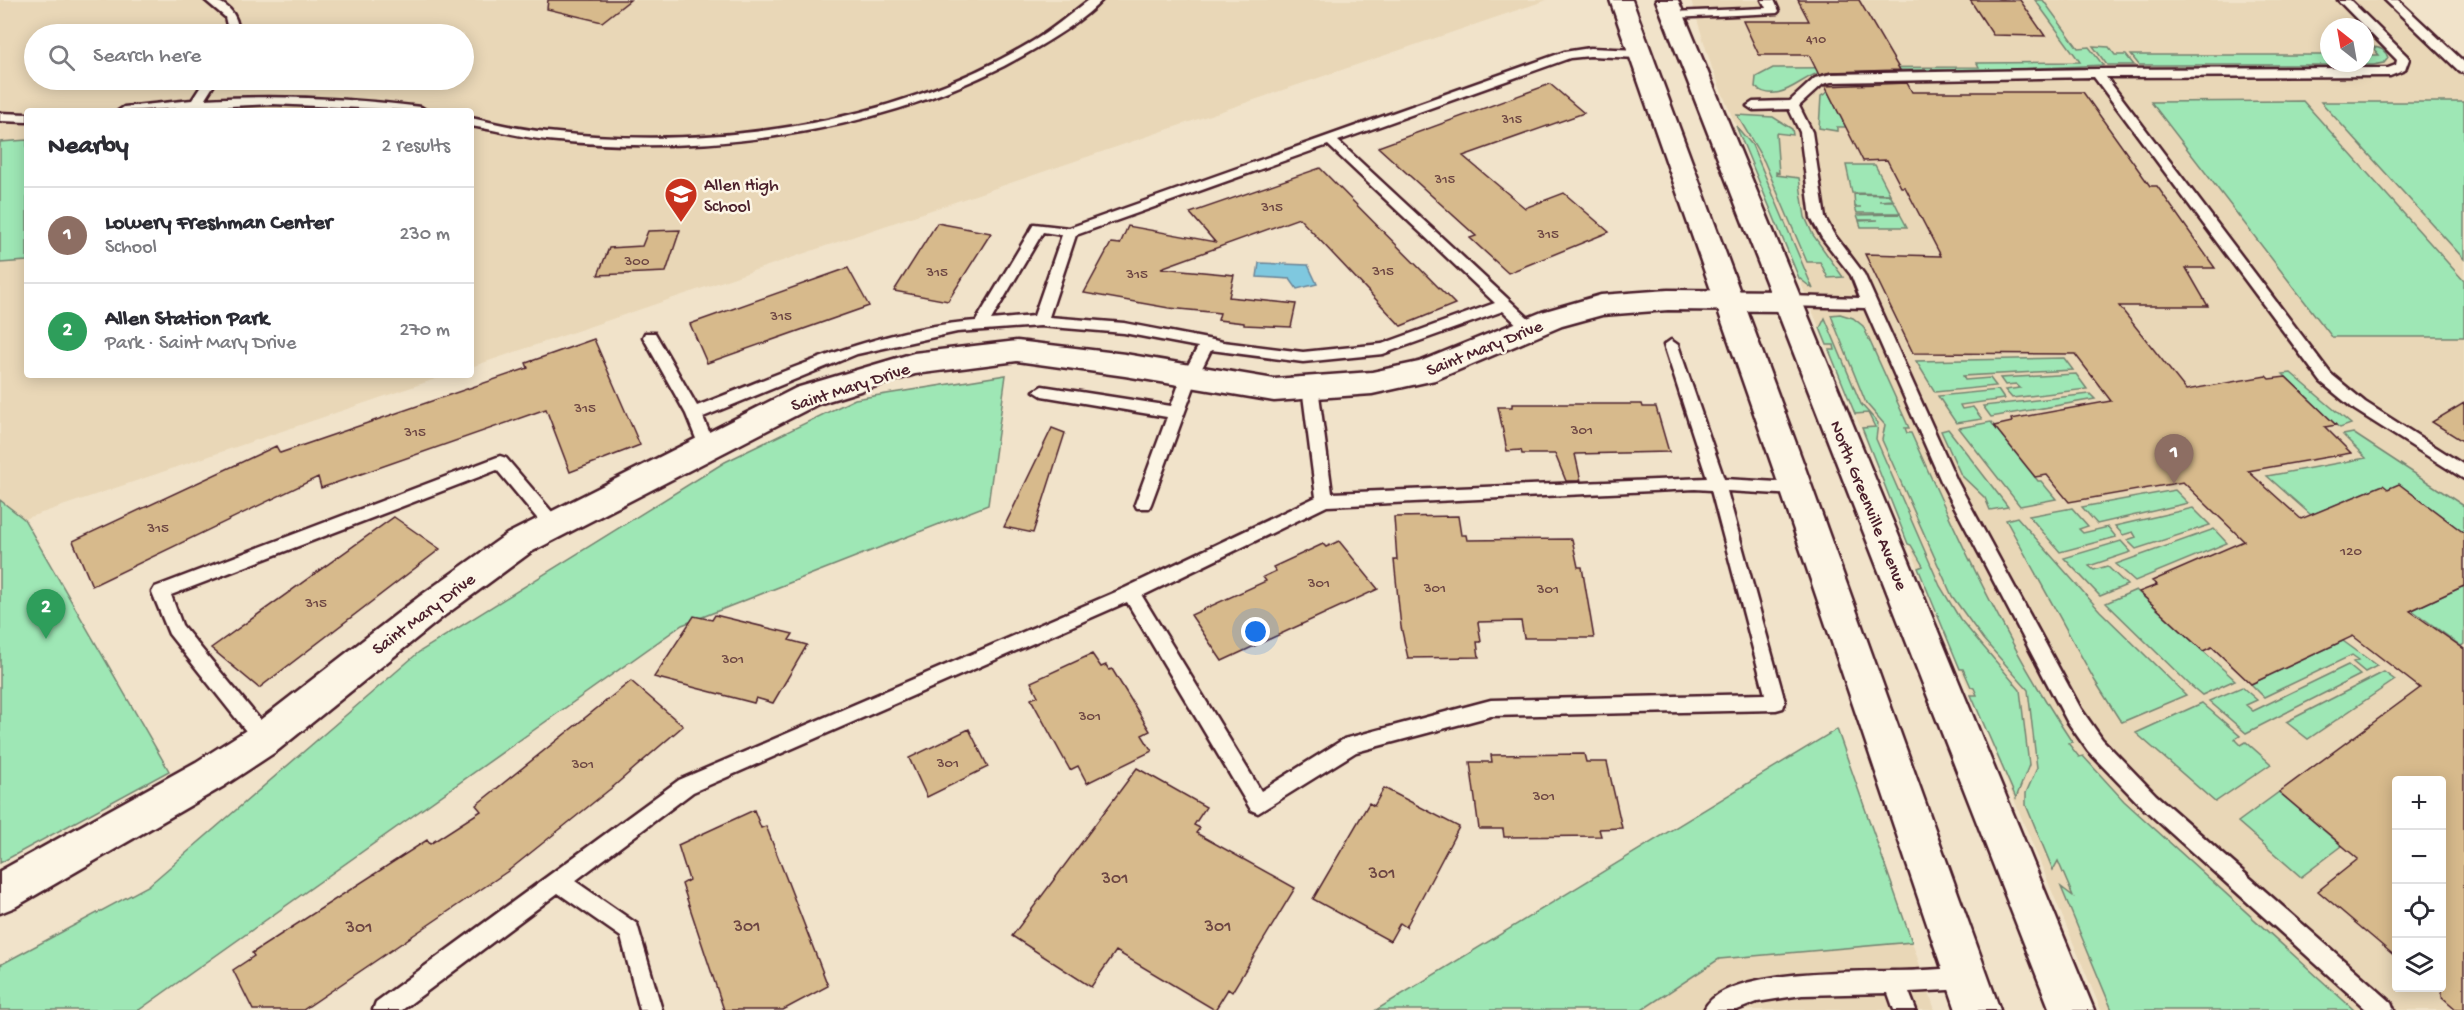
<!DOCTYPE html>
<meta charset="utf-8">
<style>
body{margin:0;font-family:"Gochi Hand",sans-serif;background:#f2f2f3;color:#2b2b33}
.controls{position:absolute;right:18px;bottom:18px;display:grid;overflow:hidden;border-radius:6px;box-shadow:0 3px 15px #0003}
.controls button{width:54px;height:54px;display:grid;place-items:center;padding:0;border:0;border-bottom:2px solid #e1e1e2;background:#fff;color:#2b2b33;font:30px sans-serif}
.compass{position:absolute;left:2320px;top:18px;width:54px;height:54px;border-radius:50%;background:#fff;box-shadow:0 3px 15px #0003;rotate:329deg}
.you{position:absolute;left:1256px;top:632px;width:21px;height:21px;margin:-15px;border:4px solid #fff;border-radius:50%;background:#1a73e8;box-shadow:0 0 0 9px #1a73e833}
.badge{display:grid;place-items:center;width:39px;height:39px;border-radius:50%;background:#c8321e;color:#fff;font-size:20px;font-weight:700}
.pin{position:absolute;translate:-50% -50px;filter:drop-shadow(0 2px 3px #0008)}
.pin::after{content:'';position:absolute;top:32px;width:21px;height:18px;background:inherit;clip-path:polygon(0 0,100% 0,50% 100%)}
.list{margin:0;padding:0;list-style:none}
h2{display:flex;justify-content:space-between;align-items:center;height:78px;margin:0;padding:0 24px;font-size:26px}
h2 small{font-size:20px;font-weight:400;color:#7c7c81}
.list li{display:grid;grid-template-columns:39px 1fr auto;gap:18px;align-items:center;box-sizing:border-box;height:96px;padding:0 24px;border-top:2px solid #e1e1e2}
.list b{display:block;font-size:22px;white-space:nowrap}
.list p{margin:0;font-size:20px;white-space:nowrap;color:#7c7c81}
.list em{font-size:20px;font-style:normal;color:#7c7c81}
.icon{flex:none;width:33px;height:33px;fill:none;stroke:currentColor;stroke-width:2;stroke-linecap:round;stroke-linejoin:round}
.map{position:relative;flex:none;width:2464px;height:1010px;overflow:hidden}
.search{position:absolute;background:#fff;box-shadow:0 3px 15px #0003;left:24px;top:24px;width:450px;height:66px;display:flex;align-items:center;gap:15px;box-sizing:border-box;padding:0 21px;border-radius:33px;color:#7c7c81;font-size:22px}
.panel{position:absolute;background:#fff;box-shadow:0 3px 15px #0003;left:24px;top:108px;width:450px;height:270px;border-radius:6px}
.map>svg:first-child{display:block}
</style>
<div class="map">
<svg width="2464" height="1010" viewBox="0 0 2464 1010">
<rect width="100%" height="100%" fill="#f1e3ca"/>
<filter id="ink" filterUnits="userSpaceOnUse"><feTurbulence type="fractalNoise" baseFrequency=".0167" numOctaves="2"/><feDisplacementMap in="SourceGraphic" scale="12" xChannelSelector="R" yChannelSelector="G"/><feConvolveMatrix kernelMatrix="1 2 1 2 8 2 1 2 1" color-interpolation-filters="sRGB"/></filter>
<g filter="url(#ink)">
<path fill="#e9d7b7" fill-rule="evenodd" d="M0,0H1547L471,367V111H27V375H447L24,519L0,500ZM34,34H464V80H34Z
M1691,0H2382L2464,78V1010H2101L1712,68ZM2329,27H2365V63H2329ZM2396,780H2442V988H2396Z
M1912,942L1935,1010H1642L1719,959Z"/>
<path fill="#9ee7b5" stroke="#748370" stroke-width="1.5" d="M2035,0H2043L2078,48L2089,47L2103,65L2001,70H1827C1802,74 1781,107 1755,87L1756,77L1773,68L1979,67L1977,63L2080,62Z
M2093,46L2109,47L2115,55H2126L2134,65H2107Z
M2372,47C2380,47 2386,51 2388,58L2384,63L2373,65H2139L2131,55H2329V63H2365V55H2379Z
M1828,92L1846,127H1837V131L1819,128L1821,96Z
M2303,101L2464,281V337H2332L2151,102Z
M2321,102H2464V259Z
M1737,115L1773,117L1792,129L1793,135L1776,133L1779,173L1776,172V175L1799,178L1805,217L1813,235L1843,277L1828,278L1820,262H1807L1764,161Z
M1736,126L1752,145L1813,289L1799,278Z
M27,140V261L0,263V142Z
M1846,165H1875L1890,194L1852,193Z
M1854,194L1890,195L1893,200L1879,201H1894L1900,213H1857L1855,207H1861H1855Z
M1900,214L1907,227H1861L1859,221L1878,220H1859L1857,215Z
M1840,314L1853,318L1863,326L1909,428H1905L1907,433H1911C1958,538 2008,646 2072,742L2068,743L2079,757L2083,756L2124,801L2354,1010H2112L2061,887L2073,896L2058,861L2053,870L2026,805V793L2037,768L2028,690L1983,639L1952,596L1882,440L1885,425L1866,403L1835,326L1831,315Z
M1825,318L1861,404L1878,423L1876,439L1940,586L1960,619L2020,690L2029,765L2016,798L1971,695H1977L1974,688L1971,687L1963,669H1960L1918,568L1923,566L1911,545L1908,544L1862,428L1875,427L1868,413L1855,414L1829,350H1835L1834,345H1827L1820,328Z
M2064,358L2073,370L1963,376L1965,380L1990,378L1996,386L1935,392L1916,361Z
M2291,373L2351,424L2340,428L2336,425L2283,374Z
M2076,374L2087,389L2012,398L2005,390L2020,388L2016,384L2005,385L2000,378Z
M1006,375L988,505L682,625L139,1010H0V965L148,886L419,652L725,462L855,399Z
M1998,390L2004,399L1960,405L1962,409L1973,407L1982,419L1956,423L1938,396Z
M2090,394L2095,399L1991,417L1983,406Z
M1991,422L2038,481H2041L2056,499L2020,506L1959,428Z
M1948,429L2008,507L1990,510L1985,498L1961,475L1941,431Z
M2353,433L2464,506V533L2399,484L2385,490L2380,486L2311,515L2267,476L2366,458L2343,435Z
M2175,490L2188,503L2097,524L2082,507Z
M0,500L24,519L169,771L0,863Z
M2072,508L2088,526L2079,529L2083,533L2108,527L2116,537L2060,552L2029,516Z
M2193,508L2210,525L2136,549L2127,540L2136,537L2133,532L2123,535L2115,526Z
M2017,517L2100,611L2186,695L2122,722L2119,719L2095,681L2006,520Z
M2214,529L2227,543L2135,581L2116,564Z
M2121,541L2131,552L2089,566L2094,570L2107,566L2127,585L2100,596L2064,558Z
M2464,586V644L2461,646L2412,610Z
M2136,590L2235,680L2202,695L2190,685L2106,603Z
M2343,641L2377,666L2365,672L2353,662L2359,660L2352,655L2264,697L2251,684Z
M2348,665L2360,675L2246,733L2209,701L2242,687L2257,700L2246,705L2253,711Z
M2384,672L2395,680L2308,739L2286,722Z
M2202,703L2240,736L2235,739L2241,745L2246,742L2271,764L2215,802L2136,733Z
M1837,729L1912,942L1719,959L1642,1010H1376Z
M2279,792L2342,846L2301,877L2238,822Z"/>
<path fill="#7fc8df" stroke="#6a8497" stroke-width="1.5" d="M1259,263L1308,265L1317,284L1297,289L1290,279L1257,277Z"/>
<path fill="#d7ba8c" stroke="#4a1f2b" stroke-width="1.5" d="M548,0H630L602,22L547,9Z
M1798,0H1859L1900,70L1831,72L1819,75L1809,55H1759L1743,21H1809Z
M1970,0H2020L2045,36L1993,35Z
M1907,83L1912,92H2083L2150,186H2157L2215,268H2186L2208,306H2119L2186,390L2266,376L2269,379L2286,377L2336,425L2325,427L2351,453L2248,471L2301,519L2383,485L2388,489L2399,484L2464,533V586L2410,611L2464,649V1010H2457L2442,997V780H2397V958L2318,891L2358,859L2279,792L2420,688L2353,636L2251,684L2212,647L2203,651L2139,592L2157,585L2152,581L2244,541L2183,482L2069,502L2047,475L2035,477L1994,426L2012,422L2011,419L2111,401L2075,354L1913,353L1865,254L1941,256L1905,187H1901L1887,160L1863,161L1825,86Z
M1550,84L1584,113L1463,156L1525,208L1564,193L1609,232L1508,273L1470,238L1476,236L1378,147Z
M1320,168L1455,304L1401,326L1299,218L1161,268L1234,275L1229,297L1296,304L1291,327L1244,325V323L1218,320L1220,313L1169,308L1084,293L1111,243L1120,244L1128,226L1215,242L1190,213Z
M937,223L991,233L948,301L894,291Z
M680,230L666,272L598,275L609,248L642,246L648,231Z
M848,268L869,306L707,363L690,324Z
M594,339L640,445L570,472L546,409L321,488L318,477L92,586L73,541L276,446L280,453L528,368L526,363Z
M2464,403V442L2432,422Z
M1512,404H1642L1643,407H1656L1669,452L1575,454L1581,481H1566L1555,454H1522L1521,450L1507,451L1498,407H1512Z
M1052,428L1065,433L1033,533L1004,527Z
M1458,516L1461,535H1466L1467,540L1572,539L1578,567H1582L1594,638H1524L1521,621L1478,622L1481,642H1477L1479,657L1408,658L1401,627L1394,560H1397L1394,517Z
M394,517L440,549L259,688L211,648Z
M1339,541L1378,589L1222,661L1191,615L1266,581L1263,577L1276,571L1273,567L1323,544L1326,547Z
M715,615L793,634L789,640L807,645L773,703L756,698L754,703L654,677L694,616L712,620Z
M1092,654L1101,667L1106,665L1109,670L1112,669L1150,731L1142,735L1152,751L1087,783L1078,766L1070,770L1031,699L1038,696L1031,682Z
M631,681L683,726L614,786L508,871L303,1010H253L233,970L254,956L252,953L427,840L430,844L481,811L476,805Z
M969,729L988,767L927,797L909,758Z
M1584,754L1586,762H1607L1622,828L1599,829L1601,836L1504,837L1503,829H1479L1470,762H1492L1491,755Z
M1137,768L1206,807L1194,825L1200,828L1196,833L1295,888L1232,992L1228,989L1215,1010L1116,951L1091,987L1012,936Z
M1384,788L1459,827L1406,927L1400,923L1390,941L1313,899L1369,803L1374,806Z
M754,810L761,828L766,826L828,986L783,1010H724L682,884L689,880L678,845Z"/>
<g fill="none" stroke-linecap="round" stroke-linejoin="round">
<defs>
<path id="service" d="M205,0C227,0 238,14 239,34H229L225,17Z
M1089,0H1102C1079,25 1034,50 1004,66C865,136 701,156 547,140C522,137 496,130 471,126V118C496,123 522,130 547,132C709,150 889,127 1030,43C1051,31 1070,14 1089,0Z
M1762,0H1774L1779,11L1777,13L1673,18L1667,15L1673,12L1766,8Z
M2338,0H2350L2407,56L2409,59L2405,70L2390,76L2106,77L2331,374L2365,402L2464,465V479L2355,410L2321,382L2094,77L1831,82L1823,84L1799,106L1812,132L1825,218L1833,233L1864,274L1957,481L2081,709L2102,739L2156,795L2391,1002L2394,1010H2367L2142,807L2088,751L2067,721L1941,481L1865,308L1787,306L1780,301L1787,296L1860,298L1851,275L1822,238L1811,218L1800,132L1789,109L1753,110L1747,106L1753,102L1790,101L1815,78L1831,74L2097,69L2388,68L2396,65L2397,60Z
M2385,0H2398L2464,62V73L2460,72Z
M1590,48L1639,50L1645,54L1639,58L1590,56L1570,58L1338,141L1535,324L1537,328L1535,332H1525L1503,311L1383,354L1303,362L1211,350L1198,376L1151,504L1149,508H1137L1135,504L1167,417L1042,396L1034,391L1042,386L1171,406L1182,376L1198,347L1124,333L1040,326L957,332L857,354L703,417L715,446L707,452L699,446L686,414L643,337L645,333H655L697,406C787,371 878,328 976,321L1034,224L1069,228L1564,52ZM1328,145L1495,303L1382,344L1303,352L1223,342L1124,323L1049,317L1076,235ZM1043,232L1062,235L1034,316L991,320Z
M205,80H217L205,99C278,95 349,98 421,107L427,111L272,104L118,111L124,107L192,100Z
M0,113L27,114V122L0,121Z
M1671,340L1678,345L1724,479L1797,483L1805,489L1797,495L1727,491L1785,702L1783,708L1776,710L1491,716L1356,752L1258,813L1251,810L1127,602L693,792L575,881L637,924L662,1010H640L621,937L558,893L402,1010H373L376,1002L679,780L1125,588L1316,497L1302,387L1305,383L1310,382L1318,387L1332,493L1707,478L1664,345ZM1695,489L1711,490L1765,694L1491,700L1344,739L1261,791L1142,596L1327,506Z
M500,456L506,458L558,519L560,524L558,529H546L497,470L171,595L182,625L271,733L273,739L271,745L264,747L257,745L169,634L152,592L155,587Z
M1967,967L1975,970L1978,978L1975,986L1967,989L1909,992L1916,1010H1894L1888,993L1802,995L1757,1002L1737,1010H1704C1722,968 1854,972 1893,971C1918,971 1942,969 1967,967Z"/>
<path id="tertiary" d="M1668,290L1787,291L1797,294L1801,301L1797,308L1787,311L1668,310L1602,315L1562,326L1435,380L1372,394L1274,401L1125,376L1017,361L915,374L818,404L531,552L444,616L277,751L224,786L15,907L0,913V871L196,762L251,727L420,596L507,534L796,388L914,353L1017,341L1125,354L1274,379L1372,372L1419,362L1542,312L1601,295Z"/>
<path id="secondary" d="M1610,0H1632L1804,465L2000,1010H1956L1772,465Z
M1656,0H1678L2094,1010H2050Z"/>
</defs>
<use href="#service" stroke="#4a1f2b" stroke-width="5"/>
<use href="#tertiary" stroke="#4a1f2b" stroke-width="5"/>
<use href="#secondary" stroke="#4a1f2b" stroke-width="5"/>
<use href="#service" fill="#fcf5e5" fill-rule="evenodd"/>
<use href="#tertiary" fill="#fcf5e5" fill-rule="evenodd"/>
<use href="#secondary" fill="#fcf5e5" fill-rule="evenodd"/>
</g>
</g>
<defs>
<symbol id="school-pin" viewBox="-11 -11 22 30"><path d="M0 17L-7.5 6A9.5 9.5 0 1 1 7.5 6Z" fill="#c8321e" stroke="#fcf5e5"/><path d="M0-5L7-2L0 1L-7-2ZM-4 1L0 2.5L4 1V4Q0 6-4 4Z" fill="#fff"/></symbol>
</defs>
<g fill-rule="evenodd">
<use href="#school-pin" x="662" y="175" width="38" height="52"/>
</g>
<g text-anchor="middle" stroke-width="5" stroke-linejoin="round" paint-order="stroke">
<g font-size="14" fill="#6d4643">
<text x="1816" y="43">410</text>
<text x="1512" y="123">315</text>
<text x="1445" y="183">315</text>
</g>
<g font-size="15" fill="#6d4643">
<text x="1272" y="211">315</text>
<text x="1548" y="238">315</text>
<text x="637" y="265">300</text>
<text x="1383" y="275">315</text>
<text x="937" y="276">315</text>
<text x="1137" y="278">315</text>
<text x="781" y="320">315</text>
<text x="585" y="412">315</text>
<text x="1582" y="434">301</text>
<text x="415" y="436">315</text>
<text x="158" y="532">315</text>
<text x="2351" y="555">120</text>
<text x="1319" y="587">301</text>
<text x="1435" y="592">301</text>
<text x="1548" y="593">301</text>
<text x="316" y="607">315</text>
<text x="733" y="663">301</text>
<text x="1090" y="720">301</text>
<text x="948" y="767">301</text>
<text x="583" y="768">301</text>
<text x="1544" y="800">301</text>
</g>
<g font-size="18" fill="#4a1f2b" stroke="#fcf5e5" text-anchor="start">
<text x="704" y="190">Allen High<tspan x="704" dy="21">School</tspan></text>
</g>
<g font-size="18" fill="#4a1f2b" stroke="#fcf5e5">
<text transform="translate(1484 347) rotate(-22)" y="6">Saint Mary Drive</text>
<text transform="translate(850 386) rotate(-18)" y="6">Saint Mary Drive</text>
<text transform="translate(1870 505) rotate(68)" y="6">North Greenville Avenue</text>
<text transform="translate(423 613) rotate(-37)" y="6">Saint Mary Drive</text>
</g>
<g font-size="18" fill="#6d4643">
<text x="1382" y="878">301</text>
<text x="1115" y="883">301</text>
<text x="747" y="931">301</text>
<text x="1218" y="931">301</text>
<text x="359" y="932">301</text>
</g>
</g>
</svg>
<div class="controls">
<button>+</button>
<button>−</button>
<button><svg class="icon" aria-label="locate" viewBox="0 0 24 24"><circle cx="12" cy="12" r="6"/><path d="M12 2v4M12 18v4M2 12h4M18 12h4"/></svg></button>
<button><svg class="icon" aria-label="layers" viewBox="0 0 24 24"><path d="M12 4l9 5-9 5-9-5zM3 14l9 5 9-5"/></svg></button>
</div>
<svg class="compass" viewBox="-18 -18 36 36"><path d="M0-13l5 13h-10z" fill="#e53935"/><path d="M0 13l5-13h-10z" fill="#7c7c81"/></svg>
<div class="you"></div>
<div class="pin badge" style="left:2174px;top:484px;background:#8d6e63">1</div>
<div class="pin badge" style="left:46px;top:639px;background:#2e9e5b">2</div>
<div class="search"><svg class="icon" aria-label="search" viewBox="0 0 24 24"><circle cx="10" cy="10" r="6"/><path d="M15 15l6 6"/></svg>Search here</div>
<section class="panel">
<h2>Nearby<small>2 results</small></h2>
<ul class="list">
<li><span class="badge" style="background:#8d6e63">1</span><div><b>Lowery Freshman Center</b><p>School</p></div><em>230 m</em></li>
<li><span class="badge" style="background:#2e9e5b">2</span><div><b>Allen Station Park</b><p>Park · Saint Mary Drive</p></div><em>270 m</em></li>
</ul>
</section>
</div>
